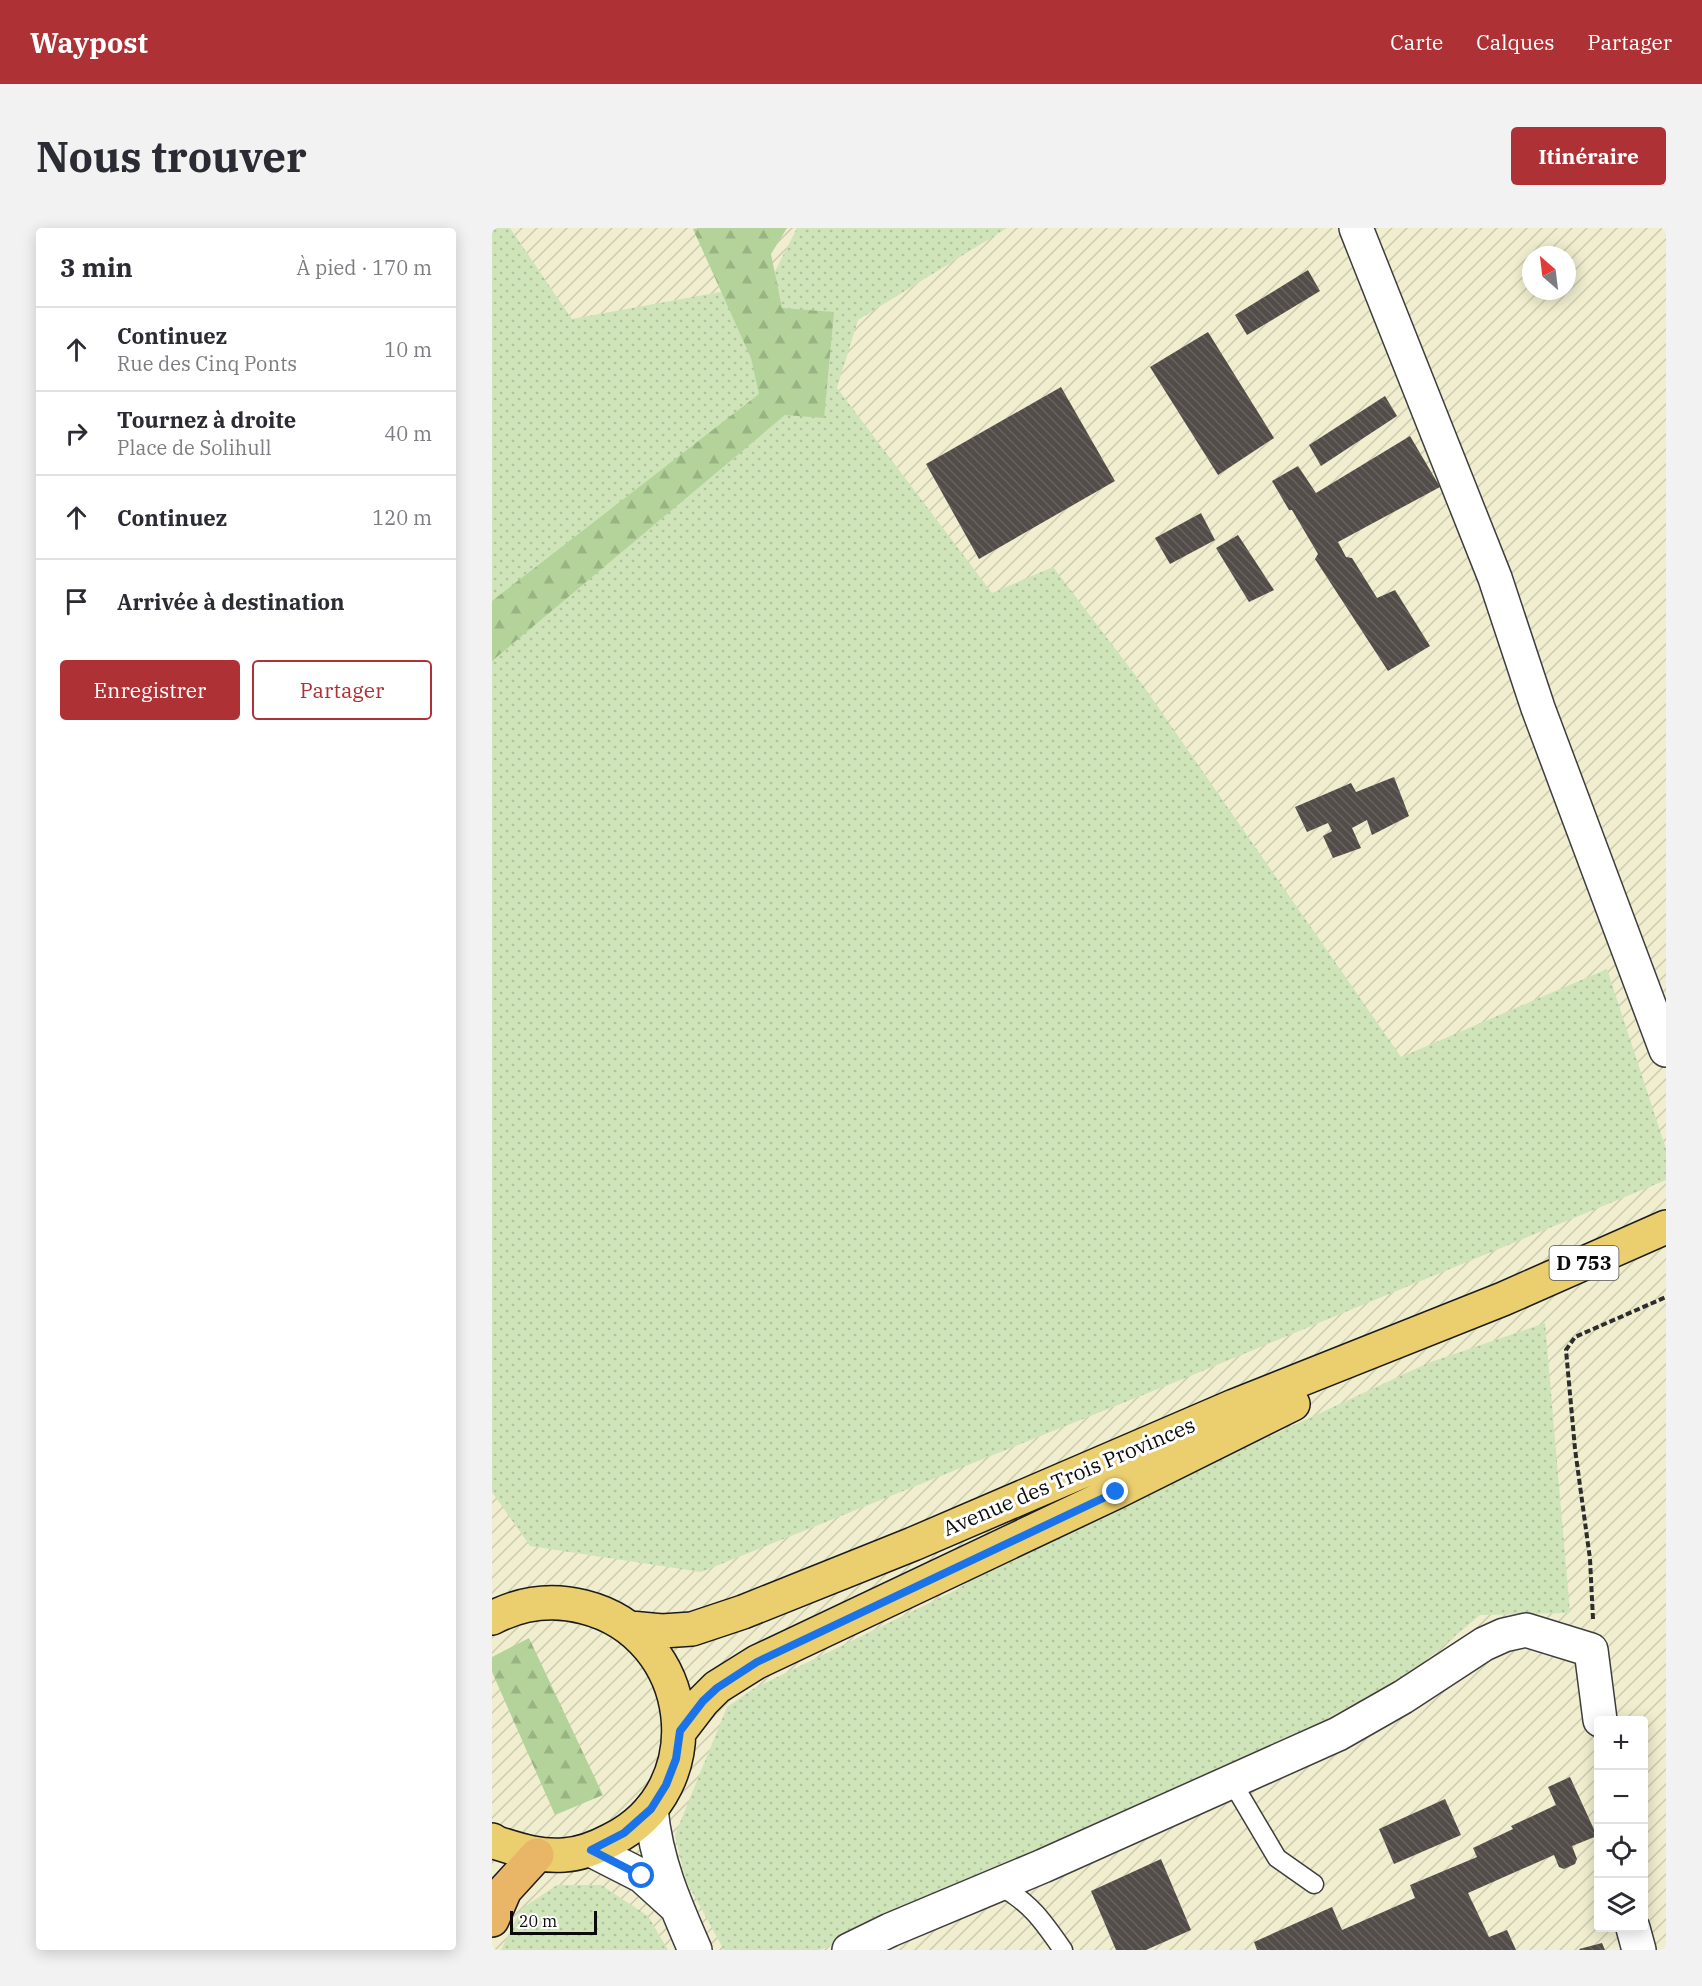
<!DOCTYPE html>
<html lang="fr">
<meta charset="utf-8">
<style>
body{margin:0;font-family:"IBM Plex Serif",serif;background:#f2f2f3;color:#2b2b33}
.controls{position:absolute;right:18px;bottom:18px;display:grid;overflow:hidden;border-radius:6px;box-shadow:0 3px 15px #0003}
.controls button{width:54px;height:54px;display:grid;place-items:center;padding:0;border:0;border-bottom:2px solid #e1e1e2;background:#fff;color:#2b2b33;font:30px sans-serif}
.compass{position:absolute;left:1030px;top:18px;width:54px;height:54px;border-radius:50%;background:#fff;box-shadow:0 3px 15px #0003;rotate:332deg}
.scale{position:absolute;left:18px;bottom:15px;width:87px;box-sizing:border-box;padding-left:6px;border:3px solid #0b0b0b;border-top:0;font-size:16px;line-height:21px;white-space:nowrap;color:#0b0b0b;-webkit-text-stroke:4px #fff;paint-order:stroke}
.stop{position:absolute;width:18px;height:18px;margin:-14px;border:4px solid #1a73e8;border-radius:50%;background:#fff}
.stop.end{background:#1a73e8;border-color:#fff;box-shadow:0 2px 6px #0008}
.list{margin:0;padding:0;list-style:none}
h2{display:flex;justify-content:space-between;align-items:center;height:78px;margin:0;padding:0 24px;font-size:26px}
h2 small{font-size:20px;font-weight:400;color:#7c7c81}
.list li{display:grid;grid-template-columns:39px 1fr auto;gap:18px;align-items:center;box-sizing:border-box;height:84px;padding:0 24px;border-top:2px solid #e1e1e2}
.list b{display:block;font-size:22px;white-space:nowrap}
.list p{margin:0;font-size:20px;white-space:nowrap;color:#7c7c81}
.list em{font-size:20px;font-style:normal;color:#7c7c81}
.actions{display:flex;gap:12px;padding:18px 24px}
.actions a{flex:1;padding:14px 0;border:2px solid #ae3136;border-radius:6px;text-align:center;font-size:21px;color:#ae3136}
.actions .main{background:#ae3136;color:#fff}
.icon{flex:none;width:33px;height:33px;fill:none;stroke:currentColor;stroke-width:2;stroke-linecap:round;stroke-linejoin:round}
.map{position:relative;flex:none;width:1174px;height:1722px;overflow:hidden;border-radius:6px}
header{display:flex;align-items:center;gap:36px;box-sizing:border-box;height:84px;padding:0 30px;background:#ae3136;color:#fff}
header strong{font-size:28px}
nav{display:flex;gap:33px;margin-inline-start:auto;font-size:21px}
.intro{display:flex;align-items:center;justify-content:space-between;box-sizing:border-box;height:144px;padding:0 36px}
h1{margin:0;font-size:42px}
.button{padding:15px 27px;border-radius:6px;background:#ae3136;color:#fff;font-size:21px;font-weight:700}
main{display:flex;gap:36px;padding:0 36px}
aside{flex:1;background:#fff;border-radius:6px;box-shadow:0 3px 15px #0003}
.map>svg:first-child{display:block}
</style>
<header>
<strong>Waypost</strong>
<nav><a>Carte</a><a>Calques</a><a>Partager</a></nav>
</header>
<div class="intro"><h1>Nous trouver</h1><a class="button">Itinéraire</a></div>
<main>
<aside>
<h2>3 min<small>À pied · 170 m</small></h2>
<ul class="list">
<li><svg class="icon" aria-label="ahead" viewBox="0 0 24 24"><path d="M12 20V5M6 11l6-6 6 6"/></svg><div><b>Continuez</b><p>Rue des Cinq Ponts</p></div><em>10 m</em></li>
<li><svg class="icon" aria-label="right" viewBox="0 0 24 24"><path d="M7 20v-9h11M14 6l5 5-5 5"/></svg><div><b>Tournez à droite</b><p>Place de Solihull</p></div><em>40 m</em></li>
<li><svg class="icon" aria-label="ahead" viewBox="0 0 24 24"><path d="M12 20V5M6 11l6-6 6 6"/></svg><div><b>Continuez</b></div><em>120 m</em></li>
<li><svg class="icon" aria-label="arrive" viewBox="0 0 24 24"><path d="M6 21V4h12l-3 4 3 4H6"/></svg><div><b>Arrivée à destination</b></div></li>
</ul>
<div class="actions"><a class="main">Enregistrer</a><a>Partager</a></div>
</aside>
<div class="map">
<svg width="1174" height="1722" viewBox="0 0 1174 1722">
<defs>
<pattern id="farmland-furrows" width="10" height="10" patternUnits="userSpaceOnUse" patternTransform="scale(1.5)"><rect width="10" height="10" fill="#f0eece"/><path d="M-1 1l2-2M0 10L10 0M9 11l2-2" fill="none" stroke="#cccbb0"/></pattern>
<pattern id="grass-dots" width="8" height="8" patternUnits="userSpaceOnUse" patternTransform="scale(1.5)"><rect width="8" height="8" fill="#cfe4b9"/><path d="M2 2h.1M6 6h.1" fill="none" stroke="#b0c29e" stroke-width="1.8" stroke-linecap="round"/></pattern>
<pattern id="forest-firs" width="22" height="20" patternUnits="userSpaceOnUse" patternTransform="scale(1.5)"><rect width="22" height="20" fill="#b3d39a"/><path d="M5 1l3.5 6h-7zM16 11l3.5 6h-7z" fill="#99b483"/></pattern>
<pattern id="building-back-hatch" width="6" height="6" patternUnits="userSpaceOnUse" patternTransform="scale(1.5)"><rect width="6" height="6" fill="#534d49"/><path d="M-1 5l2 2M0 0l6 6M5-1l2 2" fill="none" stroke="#67625f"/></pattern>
</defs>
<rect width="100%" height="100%" fill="#fdfaeb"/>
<path fill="url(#farmland-furrows)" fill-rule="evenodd" d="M0,0H1174V1722H0ZM1039,27H1075V63H1039ZM1106,1492H1152V1700H1106Z"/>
<path fill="url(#grass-dots)" d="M0,0H18L80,91L277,55L305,0H515L366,92L345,160L500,365L561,339L650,456L909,829L1115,741L1174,921V952L686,1153L209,1344L38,1318L0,1264Z
M1053,1095L1078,1385L988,1387L920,1444L803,1508L328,1722H232L194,1653L183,1607L235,1479L261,1461L462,1363L504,1335L936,1135Z
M65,1657H109L156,1688L176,1722H9L29,1681Z"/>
<path fill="url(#forest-firs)" d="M207,0H295L279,26L290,80L342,84L332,190L293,187L0,433V373L267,166L259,130L201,1Z
M37,1410L111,1567L63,1587L0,1444V1429Z"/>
<path fill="url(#building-back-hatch)" d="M816,42L828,63L755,107L743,87Z
M716,104L782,210L726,247L658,139Z
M569,159L623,253L487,331L434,236Z
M893,168L905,188L829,238L817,217Z
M918,208L948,259L846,314L854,329L860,330L885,370L903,362L938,418L896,443L823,331L826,326L800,282H797L780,253L806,238L824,265Z
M709,285L723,312L678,336L663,310Z
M746,307L782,362L757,374L724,320Z
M902,549L917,588L880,607L875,592L860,600L869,620L841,630L831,608L840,603L836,595L815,604L803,579L859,555L864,564Z
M1078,1549L1105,1608L1080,1618L1085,1631L1083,1636L1072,1641L1067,1639L1062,1627L976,1665L997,1709L1015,1702L1024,1722H765L762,1714L840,1679L850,1702L923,1670L918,1657L985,1629L981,1620L1021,1601L1019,1598L1064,1577L1056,1559Z
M953,1571L969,1607L902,1636L887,1601Z
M669,1631L699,1702L654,1722H624L599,1663Z
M1110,1715L1113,1722H1088L1087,1721Z"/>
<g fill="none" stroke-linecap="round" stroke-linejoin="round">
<defs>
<path id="service" d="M740,1554L785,1630L822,1656
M506,1657C538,1674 551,1693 571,1722"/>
<path id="minor" d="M864,0L1003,350L1046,480L1174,822
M159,1581C164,1633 182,1674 203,1722
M99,1622L150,1648L182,1677
M1141,1700L1147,1722
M357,1722L398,1702L551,1638L846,1506L911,1469L992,1416L1012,1407L1034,1402L1099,1422L1108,1492"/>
<path id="primary" d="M0,1390C29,1375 61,1371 92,1379C203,1407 222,1561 119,1612C104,1620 89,1626 72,1627C48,1629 27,1622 5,1615L0,1612
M138,1400L170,1403L200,1401L251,1384L421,1316L742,1178L1011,1071L1174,999
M188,1503L211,1473L225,1459L265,1434L624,1264L801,1176"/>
<path id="trunk" d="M0,1692L13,1662L45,1627"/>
</defs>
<use href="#service" stroke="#3e3e3e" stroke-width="21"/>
<use href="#minor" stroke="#3e3e3e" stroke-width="36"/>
<use href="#primary" stroke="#1c1c1c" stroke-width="36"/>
<use href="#trunk" stroke="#1c1c1c" stroke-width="36"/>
<path stroke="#2d2d2d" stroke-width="4" stroke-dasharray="6 3" stroke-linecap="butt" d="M1101,1391L1098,1331L1083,1221L1074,1122L1083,1109L1174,1069"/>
<use href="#service" stroke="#fff" stroke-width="18"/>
<use href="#minor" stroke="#fff" stroke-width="33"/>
<use href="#primary" stroke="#ebce6d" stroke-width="33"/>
<use href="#trunk" stroke="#e8b666" stroke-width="33"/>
</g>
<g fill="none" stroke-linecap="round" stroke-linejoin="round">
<path stroke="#1a73e8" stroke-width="8" d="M150,1648L99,1622L132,1605L159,1581L174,1557L184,1531L188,1503L211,1473L225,1460L265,1434L624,1264"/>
</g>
<g text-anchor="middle" stroke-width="6" stroke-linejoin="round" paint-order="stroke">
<rect fill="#fff" stroke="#545454" stroke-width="1.5" x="1057.5" y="1018" width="69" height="34" rx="4.5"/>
<g font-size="20" font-weight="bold" fill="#0b0b0b">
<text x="1092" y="1042">D 753</text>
</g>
<g font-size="21" fill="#0b0b0b" stroke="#fff">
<text transform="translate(577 1249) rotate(-23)" y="7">Avenue des Trois Provinces</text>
</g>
</g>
</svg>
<div class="controls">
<button>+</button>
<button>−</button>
<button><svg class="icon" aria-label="locate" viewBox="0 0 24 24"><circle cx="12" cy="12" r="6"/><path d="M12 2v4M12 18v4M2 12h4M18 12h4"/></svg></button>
<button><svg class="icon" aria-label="layers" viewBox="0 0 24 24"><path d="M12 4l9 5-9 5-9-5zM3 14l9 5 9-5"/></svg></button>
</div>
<svg class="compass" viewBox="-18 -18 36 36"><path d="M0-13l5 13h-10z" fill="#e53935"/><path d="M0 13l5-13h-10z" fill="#7c7c81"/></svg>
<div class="scale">20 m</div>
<div class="stop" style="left:150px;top:1648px"></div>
<div class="stop end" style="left:624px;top:1264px"></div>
</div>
</main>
